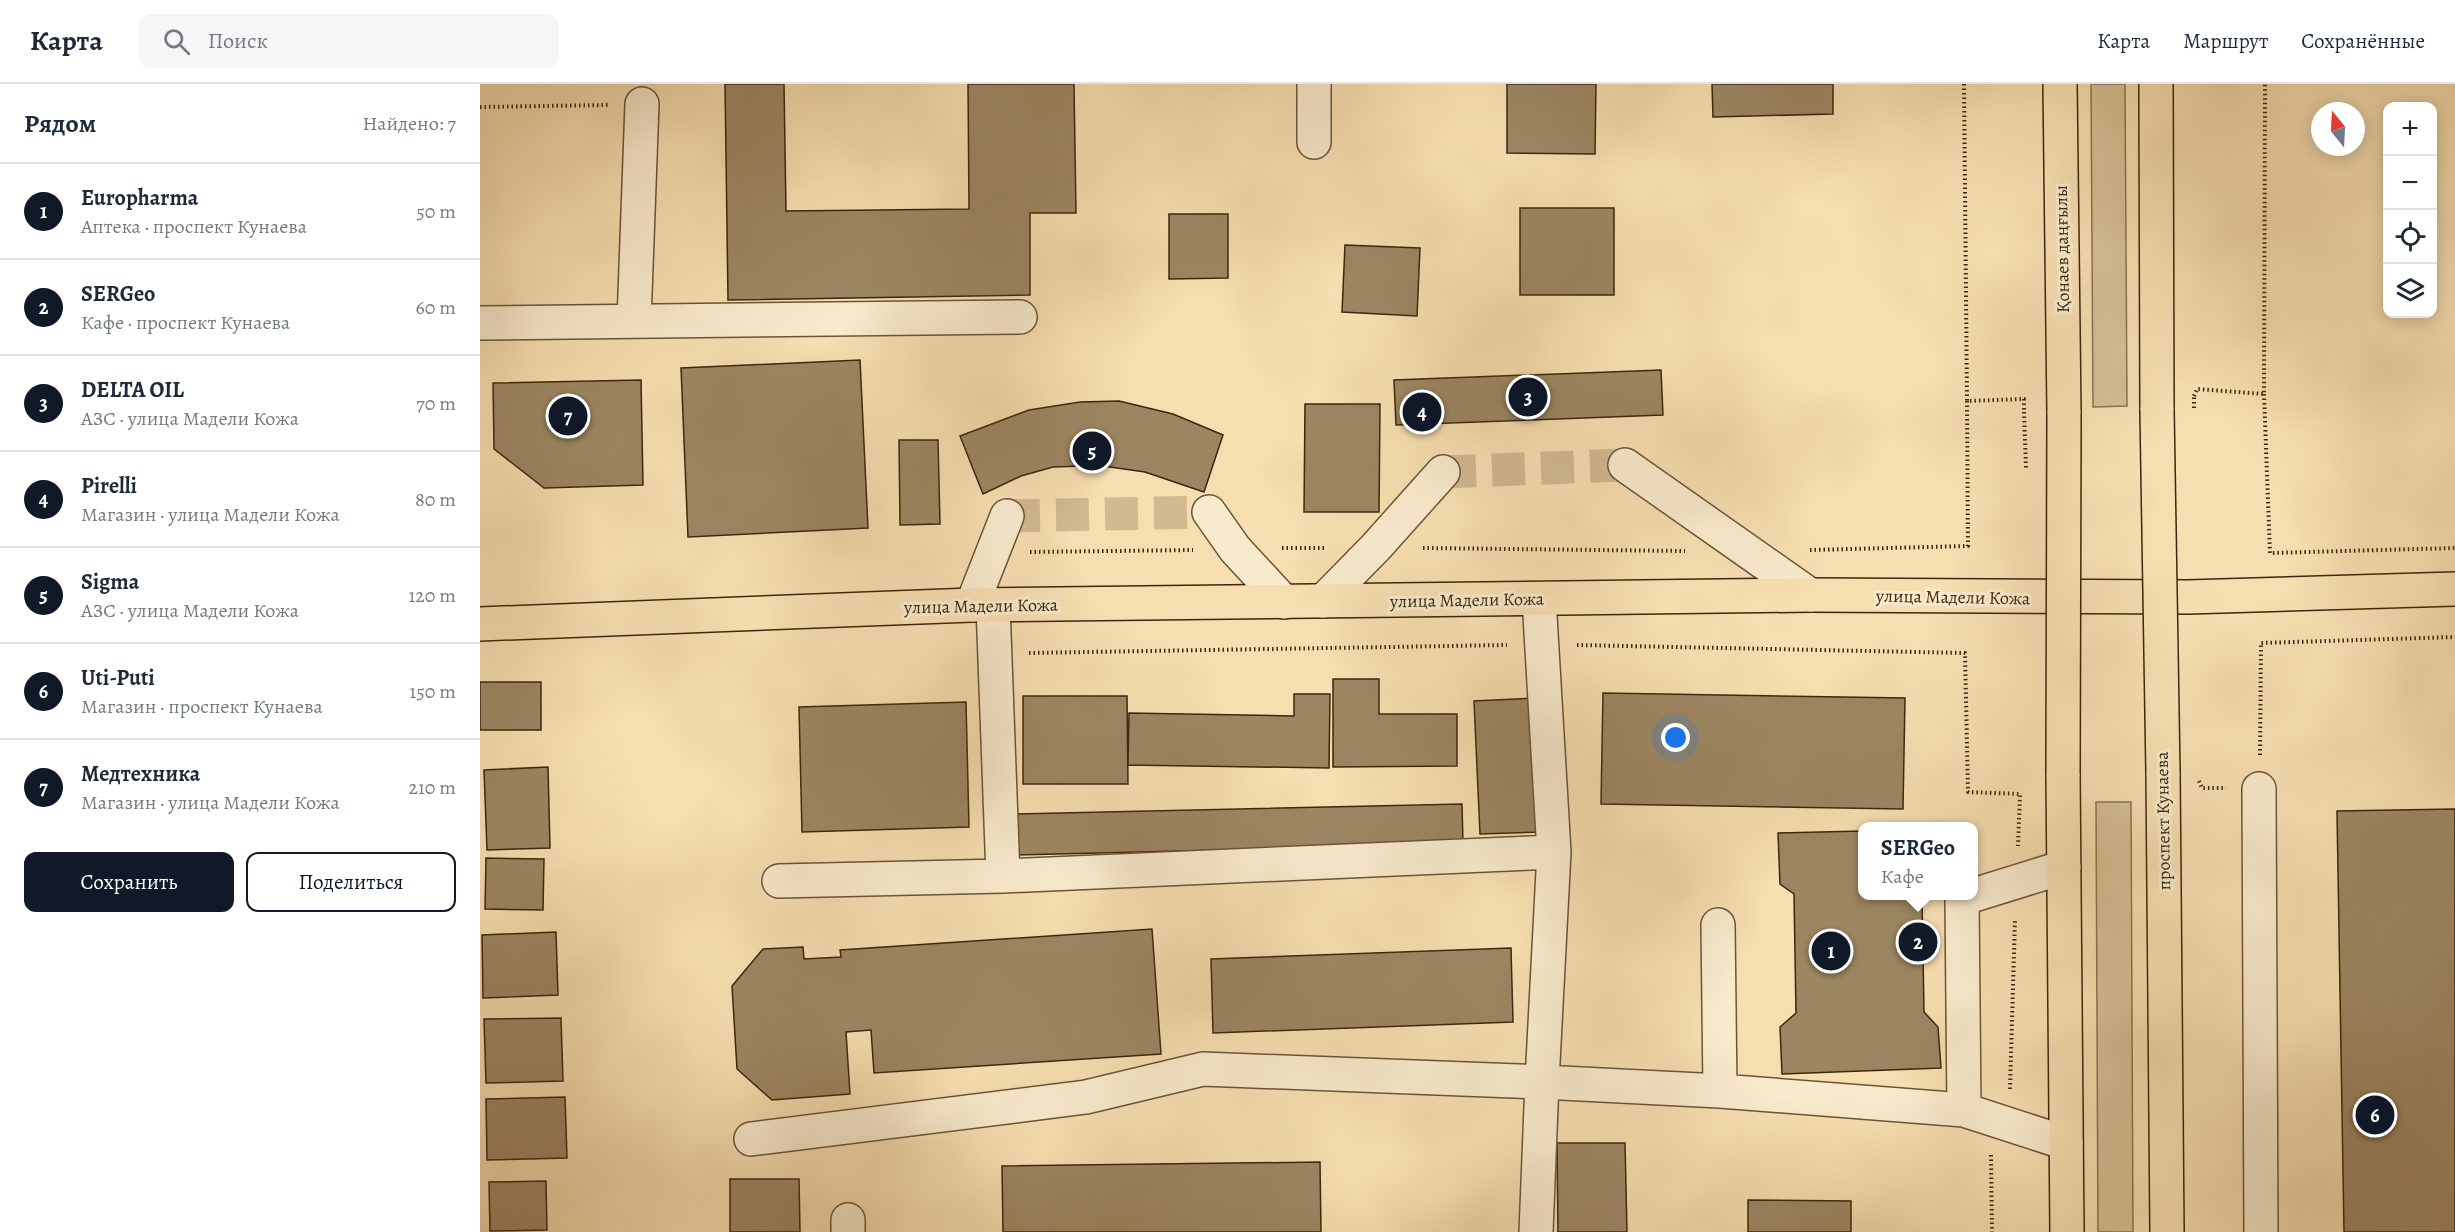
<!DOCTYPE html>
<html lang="ru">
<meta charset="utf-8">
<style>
body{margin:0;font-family:Alegreya,serif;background:#f6f6f7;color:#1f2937}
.controls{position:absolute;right:18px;top:18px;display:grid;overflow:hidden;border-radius:12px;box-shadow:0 3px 15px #0003}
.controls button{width:54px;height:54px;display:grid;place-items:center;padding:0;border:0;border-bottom:2px solid #e0e1e3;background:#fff;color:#1f2937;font:30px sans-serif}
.compass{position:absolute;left:1831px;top:18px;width:54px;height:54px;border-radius:50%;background:#fff;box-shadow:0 3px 15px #0003;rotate:342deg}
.you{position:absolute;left:1196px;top:654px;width:21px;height:21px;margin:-15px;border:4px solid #fff;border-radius:50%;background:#1a73e8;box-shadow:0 0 0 9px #1a73e833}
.badge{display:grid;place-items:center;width:39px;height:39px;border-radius:50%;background:#111827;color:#fff;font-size:20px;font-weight:700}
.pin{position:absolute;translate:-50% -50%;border:3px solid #fff;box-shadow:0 2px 6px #0006}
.popup{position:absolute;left:1378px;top:738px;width:120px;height:78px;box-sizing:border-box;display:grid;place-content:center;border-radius:12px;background:#fff;filter:drop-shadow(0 2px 4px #0005);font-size:20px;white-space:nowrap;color:#747a83}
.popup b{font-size:22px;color:#1f2937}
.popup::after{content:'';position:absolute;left:50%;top:100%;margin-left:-12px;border:12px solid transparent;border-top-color:#fff}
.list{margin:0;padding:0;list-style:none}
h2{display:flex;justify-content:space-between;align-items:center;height:78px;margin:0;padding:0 24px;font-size:26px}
h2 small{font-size:20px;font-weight:400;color:#747a83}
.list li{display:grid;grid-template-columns:39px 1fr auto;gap:18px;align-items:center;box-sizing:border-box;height:96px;padding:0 24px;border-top:2px solid #e0e1e3}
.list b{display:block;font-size:22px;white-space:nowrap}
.list p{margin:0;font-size:20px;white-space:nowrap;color:#747a83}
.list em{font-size:20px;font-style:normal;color:#747a83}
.actions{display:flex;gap:12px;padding:18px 24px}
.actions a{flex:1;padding:14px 0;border:2px solid #111827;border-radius:12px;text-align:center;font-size:21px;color:#111827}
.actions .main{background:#111827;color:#fff}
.icon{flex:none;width:33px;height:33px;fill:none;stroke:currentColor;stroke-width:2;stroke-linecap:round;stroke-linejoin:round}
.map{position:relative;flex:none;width:1975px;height:1148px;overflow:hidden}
header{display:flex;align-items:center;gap:36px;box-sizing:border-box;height:84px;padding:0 30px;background:#fff;border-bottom:2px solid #e0e1e3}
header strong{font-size:28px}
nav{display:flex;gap:33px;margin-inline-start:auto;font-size:21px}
.search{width:420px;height:54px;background:#f6f6f7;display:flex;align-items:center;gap:15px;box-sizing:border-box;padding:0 21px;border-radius:12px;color:#747a83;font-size:22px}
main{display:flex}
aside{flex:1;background:#fff}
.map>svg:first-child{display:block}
</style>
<header>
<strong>Карта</strong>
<div class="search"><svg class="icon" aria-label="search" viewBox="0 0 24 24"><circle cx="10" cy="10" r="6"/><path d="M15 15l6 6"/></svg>Поиск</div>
<nav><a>Карта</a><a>Маршрут</a><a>Сохранённые</a></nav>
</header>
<main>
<aside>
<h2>Рядом<small>Найдено: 7</small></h2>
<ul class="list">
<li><span class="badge">1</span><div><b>Europharma</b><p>Аптека · проспект Кунаева</p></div><em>50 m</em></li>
<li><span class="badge">2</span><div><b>SERGeo</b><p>Кафе · проспект Кунаева</p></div><em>60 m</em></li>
<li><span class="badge">3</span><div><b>DELTA OIL</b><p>АЗС · улица Мадели Кожа</p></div><em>70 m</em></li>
<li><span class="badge">4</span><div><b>Pirelli</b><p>Магазин · улица Мадели Кожа</p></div><em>80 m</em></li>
<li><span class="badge">5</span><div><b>Sigma</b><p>АЗС · улица Мадели Кожа</p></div><em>120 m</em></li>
<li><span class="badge">6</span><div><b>Uti-Puti</b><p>Магазин · проспект Кунаева</p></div><em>150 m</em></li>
<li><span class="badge">7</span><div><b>Медтехника</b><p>Магазин · улица Мадели Кожа</p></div><em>210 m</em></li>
</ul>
<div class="actions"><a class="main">Сохранить</a><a>Поделиться</a></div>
</aside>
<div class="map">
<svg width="1975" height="1148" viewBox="0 0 1975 1148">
<rect width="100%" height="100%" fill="#f6deb0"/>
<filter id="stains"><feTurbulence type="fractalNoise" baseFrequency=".00333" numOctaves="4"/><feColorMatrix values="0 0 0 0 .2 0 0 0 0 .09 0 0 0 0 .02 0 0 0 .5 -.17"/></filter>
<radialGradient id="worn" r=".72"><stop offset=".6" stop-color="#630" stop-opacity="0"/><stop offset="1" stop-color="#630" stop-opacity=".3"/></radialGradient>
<path fill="#d6bf94" stroke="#887351" stroke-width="1.5" d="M1611,0H1645L1647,322L1613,323Z
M1616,718H1651L1653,1148H1618Z"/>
<path fill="#9c8662" stroke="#3b270e" stroke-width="1.5" d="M245,0H304L306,127L489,125L488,0H594L596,129H550V211L248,216Z
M245,0H304L306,127L489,125L488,0H594L596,129H550V211L248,216Z
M1027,0H1116L1115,70L1027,69Z
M1232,0H1353V30L1233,33Z
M1040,124H1134V211H1040Z
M689,130H748V194L689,195Z
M865,161L940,164L937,232L862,228Z
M380,276L388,444L208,453L201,284Z
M1181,286L1183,331L916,341L914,296Z
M161,296L163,401L64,404L14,365L13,299Z
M639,317L693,330L743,351L724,408L665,388L623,382H603L573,383L541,392L503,410L480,352L549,326L600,318Z
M825,320H900L899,428H824Z
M419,356H458L460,440L420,441Z
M853,595H899V630H977V682L853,683Z
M0,598H61V646H0Z
M1123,609L1425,614L1423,725L1121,720Z
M814,610H850L849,684L648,681L649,629L814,632Z
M543,612H647L648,700H543Z
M1055,614L1060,748L1000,750L994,617Z
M486,618L489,743L322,748L319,623Z
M68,683L70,764L7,766L4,686Z
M982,720L983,760L533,771L532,730Z
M1975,725V1148H1864L1857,727Z
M1382,747V812H1442L1444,928L1458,943L1461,984L1302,990L1300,943L1316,929L1314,810L1300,800L1298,749Z
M6,774L64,775L63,826L5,825Z
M672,845L681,970L394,989L391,946L366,948L370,1010L292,1016L257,985L252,902L283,865L323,863L324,875L361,873L360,866Z
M76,848L78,911L3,914L2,851Z
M1031,864L1033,938L733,949L731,875Z
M81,934L83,997L6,999L4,935Z
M85,1013L87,1074L7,1076L6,1015Z
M1077,1059H1145L1147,1148H1078Z
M840,1078L841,1148H523L522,1082Z
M250,1095H319L320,1148H250Z
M66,1097L67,1146L10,1147L9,1098Z
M1268,1116L1371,1117V1148H1268Z"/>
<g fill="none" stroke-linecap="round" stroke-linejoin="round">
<path stroke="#d1b990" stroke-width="33" stroke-dasharray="33 16" stroke-linecap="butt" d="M963,388L1145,381
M527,432L729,428"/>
<defs>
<path id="minor" d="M834,0V58
M154,237L162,20
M0,239L540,233
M1145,381L1330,511
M729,428L755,465L804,518
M843,517L896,463L963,388
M492,521L527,432
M513,522L523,792
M1779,705L1781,1148
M299,797L523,792L1074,768
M1494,811L1584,783
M1492,812L1482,815L1484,1026L1586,1059
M1238,841L1240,1007L1484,1026
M271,1055L606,1013L723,985L1062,998L1074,768L1059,515
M368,1148V1136
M1056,1148L1062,998L1240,1007"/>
<path id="major" d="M1580,0L1584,330
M1676,0L1677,326
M0,540L492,521L1330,511L1708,513L1975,505
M1683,689L1687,1148
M1583,690L1587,1148"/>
</defs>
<use href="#minor" stroke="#6a5536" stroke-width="36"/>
<use href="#major" stroke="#3b270e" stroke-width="36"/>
<path stroke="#3b270e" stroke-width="4" stroke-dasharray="1.5 3" stroke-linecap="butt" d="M1484,0L1487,317
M0,23L128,21
M1784,310L1790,469L1975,464
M1714,312L1717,305L1784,310L1785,0
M802,464H845
M943,464L1205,467
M1330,466L1488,462L1487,317L1544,315V328
M550,468L713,466
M1097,561L1485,569L1488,708L1540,710L1538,762
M549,569L1027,561
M1780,671L1781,559L1975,553
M1719,697L1722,704H1746
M1530,1005L1535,835
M1511,1071L1512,1148"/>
<use href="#minor" stroke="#f9eacc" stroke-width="33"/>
<use href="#major" stroke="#f6deb0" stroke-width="33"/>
<defs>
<path id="major-bridge" d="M1677,326L1683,689
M1583,690L1584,330"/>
</defs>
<use href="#major-bridge" stroke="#3b270e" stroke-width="36" stroke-linecap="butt"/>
<path stroke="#3b270e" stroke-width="4" stroke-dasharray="1.5 3" stroke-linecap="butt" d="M1714,324V312
M1544,328L1546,384"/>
<use href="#major-bridge" stroke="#f6deb0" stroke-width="33"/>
</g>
<g text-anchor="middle" stroke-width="6" stroke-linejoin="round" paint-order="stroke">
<g font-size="18" fill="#3b270e" stroke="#f9eacc">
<text transform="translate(1582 165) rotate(-91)" y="6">Қонаев даңғылы</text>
<text transform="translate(1473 513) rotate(1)" y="6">улица Мадели Кожа</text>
<text transform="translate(987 516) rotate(-1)" y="6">улица Мадели Кожа</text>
<text transform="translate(501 522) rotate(-1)" y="6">улица Мадели Кожа</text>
<text transform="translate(1683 737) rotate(-91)" y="6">проспект Кунаева</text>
</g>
</g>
<rect width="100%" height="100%" filter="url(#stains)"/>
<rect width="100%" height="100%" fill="url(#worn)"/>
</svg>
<div class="controls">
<button>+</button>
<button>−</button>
<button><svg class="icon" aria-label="locate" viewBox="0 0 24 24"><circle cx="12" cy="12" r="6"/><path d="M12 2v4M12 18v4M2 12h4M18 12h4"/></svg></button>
<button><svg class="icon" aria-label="layers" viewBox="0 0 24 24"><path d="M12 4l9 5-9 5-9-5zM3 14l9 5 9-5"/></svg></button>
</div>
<svg class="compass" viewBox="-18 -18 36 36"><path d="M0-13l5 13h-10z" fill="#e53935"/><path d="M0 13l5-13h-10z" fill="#747a83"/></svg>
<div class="you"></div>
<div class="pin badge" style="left:1351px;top:867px">1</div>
<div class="pin badge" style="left:1438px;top:858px">2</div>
<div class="popup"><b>SERGeo</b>Кафе</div>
<div class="pin badge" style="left:1048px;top:313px">3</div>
<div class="pin badge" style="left:942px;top:328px">4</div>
<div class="pin badge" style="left:612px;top:367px">5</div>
<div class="pin badge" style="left:1895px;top:1031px">6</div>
<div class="pin badge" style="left:88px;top:332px">7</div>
</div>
</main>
